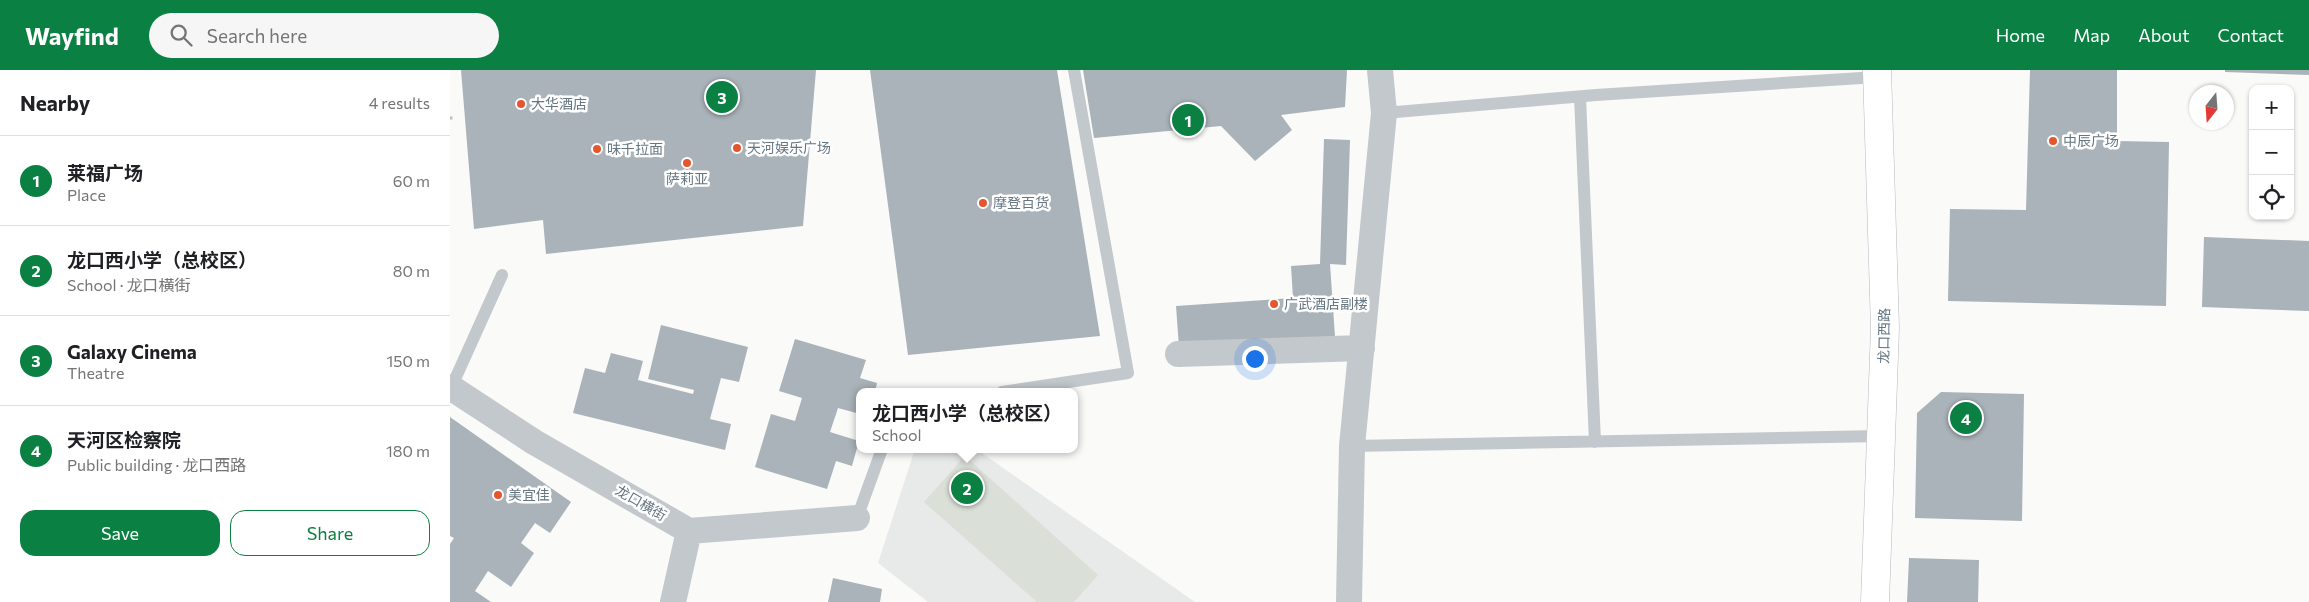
<!DOCTYPE html>
<meta charset="utf-8">
<style>
body{margin:0;font-family:Commissioner,"Noto Sans SC",sans-serif;background:#f6f6f6;color:#202124}
.controls{position:absolute;right:15px;top:15px;display:grid;overflow:hidden;border-radius:10px;box-shadow:0 1px 4px #0004}
.controls button{width:45px;height:45px;display:grid;place-items:center;padding:0;border:0;border-bottom:1px solid #e0e0e0;background:#fff;color:#202124;font:25px sans-serif}
.compass{position:absolute;left:1739px;top:15px;width:45px;height:45px;border-radius:50%;background:#fff;box-shadow:0 1px 4px #0004;rotate:197deg}
.you{position:absolute;left:804px;top:288px;width:18px;height:18px;margin:-12px;border:4px solid #fff;border-radius:50%;background:#1a73e8;box-shadow:0 0 0 8px #1a73e833}
.badge{display:grid;place-items:center;width:32px;height:32px;border-radius:50%;background:#0b8043;color:#fff;font-size:16px;font-weight:700}
.pin{position:absolute;translate:-50% -50%;border:2px solid #fff;box-shadow:0 1px 5px #0006}
.popup{position:absolute;left:406px;top:318px;width:222px;height:65px;box-sizing:border-box;display:grid;place-content:center;border-radius:10px;background:#fff;filter:drop-shadow(0 1px 4px #0005);font-size:16px;white-space:nowrap;color:#757577}
.popup b{font-size:19px;color:#202124}
.popup::after{content:'';position:absolute;left:50%;top:100%;margin-left:-10px;border:10px solid transparent;border-top-color:#fff}
.list{margin:0;padding:0;list-style:none}
h2{display:flex;justify-content:space-between;align-items:center;height:65px;margin:0;padding:0 20px;font-size:21px}
h2 small{font-size:16px;font-weight:400;color:#757577}
.list li{display:grid;grid-template-columns:32px 1fr auto;gap:15px;align-items:center;box-sizing:border-box;height:90px;padding:0 20px;border-top:1px solid #e0e0e0}
.list b{display:block;font-size:19px;white-space:nowrap}
.list p{margin:0;font-size:16px;white-space:nowrap;color:#757577}
.list em{font-size:16px;font-style:normal;color:#757577}
.actions{display:flex;gap:10px;padding:15px 20px}
.actions a{flex:1;padding:11px 0;border:1px solid #0b8043;border-radius:15px;text-align:center;font-size:18px;color:#0b8043}
.actions .main{background:#0b8043;color:#fff}
.icon{flex:none;width:28px;height:28px;fill:none;stroke:currentColor;stroke-width:2;stroke-linecap:round;stroke-linejoin:round}
.map{position:relative;flex:none;width:1859px;height:532px;overflow:hidden}
header{display:flex;align-items:center;gap:30px;box-sizing:border-box;height:70px;padding:0 25px;background:#0b8043;color:#fff}
header strong{font-size:24px}
nav{display:flex;gap:28px;margin-inline-start:auto;font-size:18px}
.search{width:350px;height:45px;background:#f6f6f6;display:flex;align-items:center;gap:12px;box-sizing:border-box;padding:0 18px;border-radius:28px;color:#757577;font-size:19px}
main{display:flex}
aside{flex:1;background:#fff}
.map>svg:first-child{display:block}
</style>
<header>
<strong>Wayfind</strong>
<div class="search"><svg class="icon" aria-label="search" viewBox="0 0 24 24"><circle cx="10" cy="10" r="6"/><path d="M15 15l6 6"/></svg>Search here</div>
<nav><a>Home</a><a>Map</a><a>About</a><a>Contact</a></nav>
</header>
<main>
<aside>
<h2>Nearby<small>4 results</small></h2>
<ul class="list">
<li><span class="badge">1</span><div><b>莱福广场</b><p>Place</p></div><em>60 m</em></li>
<li><span class="badge">2</span><div><b>龙口西小学（总校区）</b><p>School · 龙口横街</p></div><em>80 m</em></li>
<li><span class="badge">3</span><div><b>Galaxy Cinema</b><p>Theatre</p></div><em>150 m</em></li>
<li><span class="badge">4</span><div><b>天河区检察院</b><p>Public building · 龙口西路</p></div><em>180 m</em></li>
</ul>
<div class="actions"><a class="main">Save</a><a>Share</a></div>
</aside>
<div class="map">
<svg width="1859" height="532" viewBox="0 0 1859 532">
<rect width="100%" height="100%" fill="#fafaf8"/>
<path fill="#e8e9e9" d="M465,379H526L745,532H478L428,493Z"/>
<path fill="#dadfd7" d="M515,386L648,505L624,532H587L474,432Z"/>
<path fill="#aab3b9" d="M11,0H366L353,156L96,184L93,150L24,159Z
M420,0H607L650,266L458,285Z
M633,0H897L895,37L831,45L842,60L805,91L771,56L644,68Z
M1580,0H1667V71L1719,72L1716,236L1498,231L1500,139L1576,140Z
M1775,0H1859V5L1775,2Z
M874,69L900,70L896,195L880,194L885,267L729,277L726,236L843,228L841,196L870,194Z
M1754,167L1859,171V241L1752,237Z
M211,255L298,277L289,312L271,308L260,349L281,354L275,380L123,343L135,298L155,303L161,283L193,291L188,310L243,324L244,320L198,309Z
M345,269L416,290L410,308L427,313L425,322H410V344L388,338L380,362L409,371L402,396L386,391L377,419L305,397L321,344L345,351L352,328L329,321Z
M1491,322L1574,324L1572,451L1465,448L1467,343Z
M0,347L121,432L100,463L85,453L71,473L84,483L61,517L38,501L25,521L41,532H0V474L4,468L0,466Z
M1459,488L1529,490L1528,532H1457Z
M383,508L432,519L430,532H378Z"/>
<g fill="none" stroke-linecap="round" stroke-linejoin="round">
<defs>
<path id="secondary" d="M1425,532L1435,258L1427,0"/>
</defs>
<use href="#secondary" stroke="#b3babf" stroke-width="29"/>
<path stroke="#bbbfc2" stroke-width="3" stroke-dasharray="2.5 2.5" stroke-linecap="butt" d="M0,48H4"/>
<path stroke="#c3c8cc" stroke-width="12" d="M1130,27L1145,372
M934,43L1146,25L1427,7
M1,318L52,205
M552,322L678,303L624,0
M902,376L1430,366
M407,448L432,379"/>
<path stroke="#c3c8cc" stroke-width="26" d="M728,284L912,278
M0,317L84,372L239,461L407,448
M223,532L239,461
M899,532L902,376L934,43L930,0"/>
<use href="#secondary" stroke="#fff" stroke-width="28"/>
</g>
<g fill="#e4572e" stroke="#fff" stroke-width="2">
<circle cx="71" cy="34" r="5"/>
<circle cx="1603" cy="71" r="5"/>
<circle cx="287" cy="78" r="5"/>
<circle cx="147" cy="79" r="5"/>
<circle cx="237" cy="93" r="5"/>
<circle cx="533" cy="133" r="5"/>
<circle cx="824" cy="234" r="5"/>
<circle cx="48" cy="425" r="5"/>
</g>
<g text-anchor="middle" stroke-width="5" stroke-linejoin="round" paint-order="stroke">
<g font-size="14" fill="#657683" stroke="#fff" text-anchor="start">
<text x="81" y="39">大华酒店</text>
<text x="1613" y="76">中辰广场</text>
<text x="297" y="83">天河娱乐广场</text>
<text x="157" y="84">味千拉面</text>
<text x="237" y="114" text-anchor="middle">萨莉亚</text>
<text x="543" y="138">摩登百货</text>
<text x="834" y="239">广武酒店副楼</text>
<text x="58" y="430">美宜佳</text>
</g>
<g font-size="14" fill="#657683" stroke="#fff">
<text transform="translate(1434 266) rotate(-89)" y="5">龙口西路</text>
<text transform="translate(191 433) rotate(30)" y="5">龙口横街</text>
</g>
</g>
</svg>
<div class="controls">
<button>+</button>
<button>−</button>
<button><svg class="icon" aria-label="locate" viewBox="0 0 24 24"><circle cx="12" cy="12" r="6"/><path d="M12 2v4M12 18v4M2 12h4M18 12h4"/></svg></button>
</div>
<svg class="compass" viewBox="-18 -18 36 36"><path d="M0-13l5 13h-10z" fill="#e53935"/><path d="M0 13l5-13h-10z" fill="#757577"/></svg>
<div class="you"></div>
<div class="pin badge" style="left:738px;top:50px">1</div>
<div class="pin badge" style="left:517px;top:418px">2</div>
<div class="popup"><b>龙口西小学（总校区）</b>School</div>
<div class="pin badge" style="left:272px;top:27px">3</div>
<div class="pin badge" style="left:1516px;top:348px">4</div>
</div>
</main>
